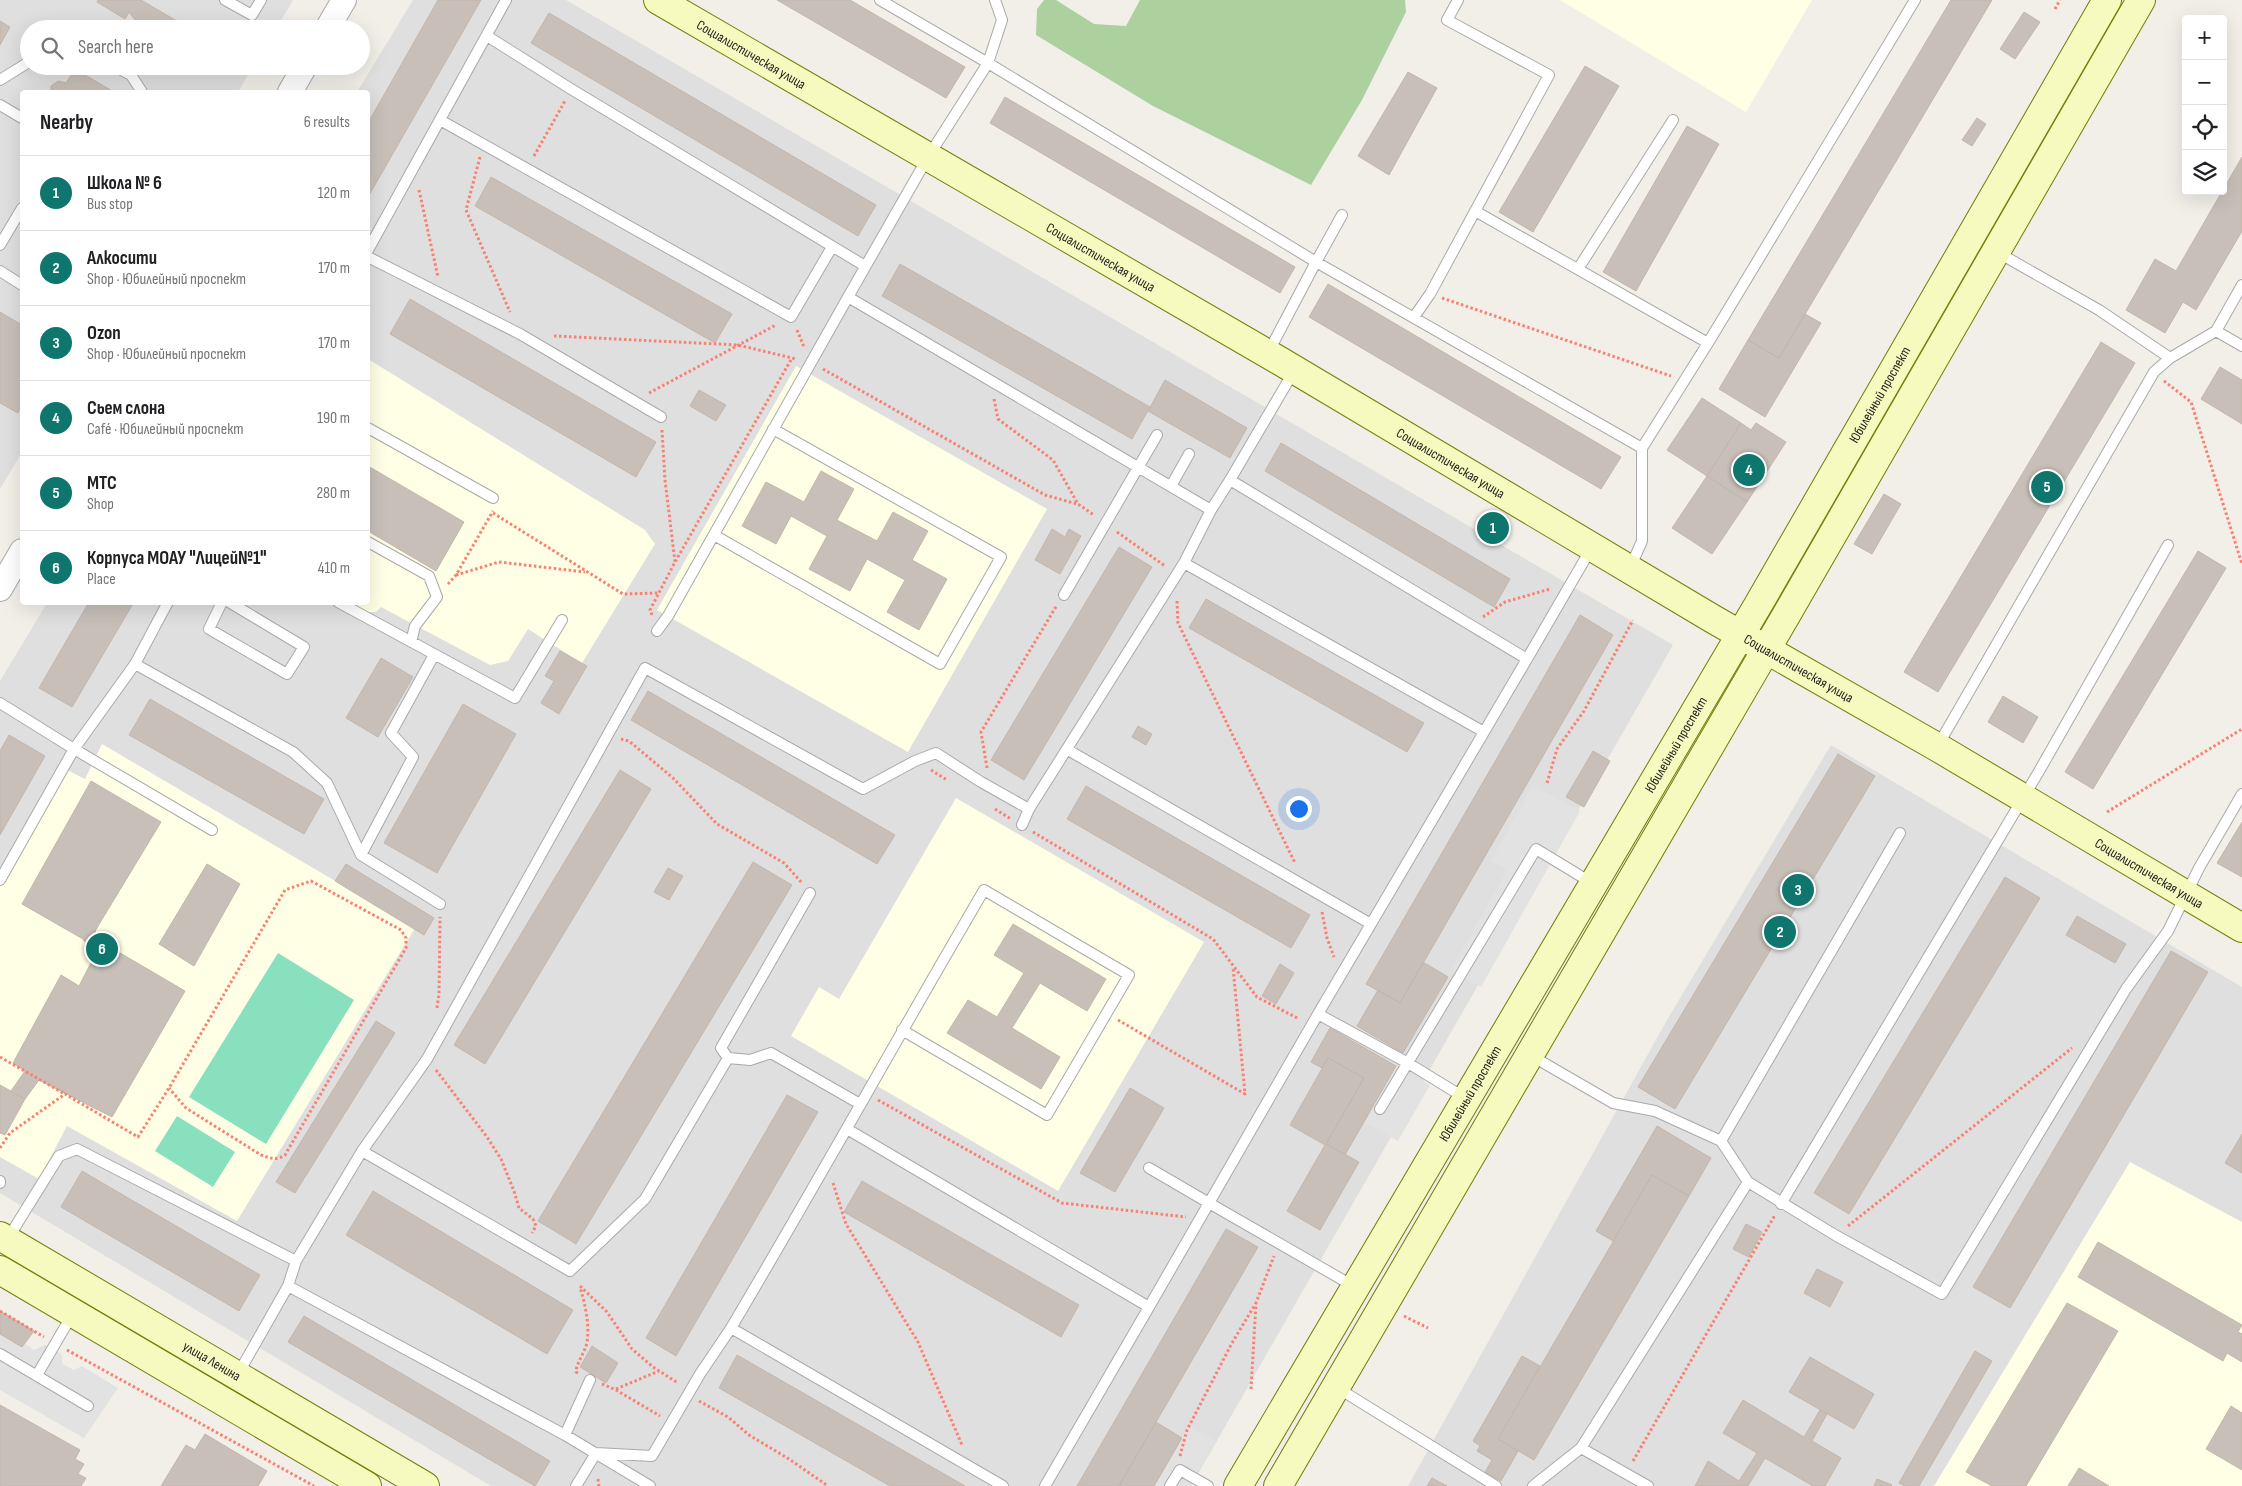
<!DOCTYPE html>
<meta charset="utf-8">
<style>
body{margin:0;font-family:"Sofia Sans Condensed",sans-serif;background:#f6f6f6;color:#202124}
.controls{position:absolute;right:15px;top:15px;display:grid;overflow:hidden;border-radius:5px;box-shadow:0 5px 20px #0002}
.controls button{width:45px;height:45px;display:grid;place-items:center;padding:0;border:0;border-bottom:1px solid #e0e0e0;background:#fff;color:#202124;font:25px sans-serif}
.you{position:absolute;left:1298px;top:808px;width:18px;height:18px;margin:-12px;border:4px solid #fff;border-radius:50%;background:#1a73e8;box-shadow:0 0 0 8px #1a73e833}
.badge{display:grid;place-items:center;width:32px;height:32px;border-radius:50%;background:#0f766e;color:#fff;font-size:16px;font-weight:700}
.pin{position:absolute;translate:-50% -50%;border:2px solid #fff;box-shadow:0 1px 5px #0006}
.list{margin:0;padding:0;list-style:none}
h2{display:flex;justify-content:space-between;align-items:center;height:65px;margin:0;padding:0 20px;font-size:21px}
h2 small{font-size:16px;font-weight:400;color:#757577}
.list li{display:grid;grid-template-columns:32px 1fr auto;gap:15px;align-items:center;box-sizing:border-box;height:75px;padding:0 20px;border-top:1px solid #e0e0e0}
.list b{display:block;font-size:19px;white-space:nowrap}
.list p{margin:0;font-size:16px;white-space:nowrap;color:#757577}
.list em{font-size:16px;font-style:normal;color:#757577}
.icon{flex:none;width:28px;height:28px;fill:none;stroke:currentColor;stroke-width:2;stroke-linecap:round;stroke-linejoin:round}
.map{position:relative;flex:none;width:2242px;height:1486px;overflow:hidden}
.search{position:absolute;background:#fff;box-shadow:0 5px 20px #0002;left:20px;top:20px;width:350px;height:55px;display:flex;align-items:center;gap:12px;box-sizing:border-box;padding:0 18px;border-radius:28px;color:#757577;font-size:19px}
.panel{position:absolute;background:#fff;box-shadow:0 5px 20px #0002;left:20px;top:90px;width:350px;height:515px;border-radius:5px}
.map>svg:first-child{display:block}
</style>
<div class="map">
<svg width="2242" height="1486" viewBox="0 0 2242 1486">
<rect width="100%" height="100%" fill="#f2efe9"/>
<path fill="#e0dfdf" d="M0,0H293L276,29H29V66H253L238,92H22V452L0,489Z
M413,0H566L1673,645L1191,1486H491L0,1193V681L47,603L368,602V92H357Z
M1831,745L2242,987V1486H1408L1667,1020Z"/>
<path fill="#ffffe5" d="M1560,0H1812L1746,112Z
M368,359L645,530L655,544L582,663L528,629L508,661L490,665L381,607L376,612H359L344,603L368,602Z
M796,366L1047,509L908,752L657,610Z
M102,744L415,928L237,1221L67,1126L39,1179L0,1157V877L65,769L85,779Z
M956,798L1204,942L1058,1191L791,1036L819,987L839,999Z
M2130,1162L2242,1222V1486H1934Z"/>
<path fill="#add19e" d="M1044,0H1056L1094,24L1126,26L1140,0H1405L1406,12L1362,100L1311,185L1153,106L1036,35L1037,9Z"/>
<path fill="#88e0be" d="M278,953L354,1000L266,1144L189,1097Z
M177,1116L235,1152L213,1187L155,1151Z"/>
<path fill="#e2e2e2" d="M1533,785L1580,811L1481,987L1451,970L1507,870L1491,861Z
M1396,1066L1430,1085L1398,1141L1364,1122Z
M0,1318L25,1334V1344L34,1350L45,1345L53,1348L62,1355V1364L74,1370L82,1366L118,1388L84,1438L0,1390Z
M1189,1426L1215,1441L1189,1486H1154Z"/>
<path fill="#c7bfb8" stroke="#c4b6ab" d="M98,0H141L182,24L180,29H142L129,12L125,19L97,2Z
M438,0H481L368,197V123Z
M777,0H850L965,67L946,98Z
M1951,0H1992L1779,358L1748,340Z
M2024,12L2040,22L2015,59L2000,49Z
M549,13L876,205L858,236L531,43Z
M0,21L10,27L0,45Z
M1585,66L1619,86L1533,232L1499,212Z
M75,69L114,92H51V86L58,81L66,83Z
M1408,72L1437,88L1389,175L1358,156Z
M1005,97L1295,267L1280,293L990,123Z
M1977,118L1986,124L1972,146L1962,140Z
M1687,126L1719,144L1636,291L1603,272Z
M2242,157V231L2196,310L2183,302L2165,333L2126,310L2155,259L2176,271Z
M491,177L732,314L715,343L475,206Z
M900,264L1150,407L1132,439L882,296Z
M1328,284L1621,457L1601,489L1309,317Z
M410,299L656,442L636,477L390,334Z
M0,312L22,325V405L18,413L0,403Z
M1805,314L1821,323L1765,417L1719,389L1748,340L1779,358Z
M2101,342L2135,363L1938,692L1904,672Z
M2220,367L2242,380V424L2201,399Z
M1165,380L1247,428L1230,458L1148,411Z
M699,390L726,405L716,421L690,406Z
M1702,398L1741,423L1707,476L1667,450Z
M1741,423L1751,430L1756,423L1786,442L1747,502L1707,476Z
M1281,443L1510,579L1494,607L1265,471Z
M368,466L464,522L436,571L368,531Z
M821,471L854,489L837,520L877,541L893,512L928,531L912,560L947,579L919,630L887,612L905,580L867,559L850,591L809,569L827,536L791,516L776,544L742,526L766,482L804,502Z
M1707,476L1747,502L1712,554L1672,528Z
M1884,494L1901,504L1872,554L1854,544Z
M1052,529L1065,537L1069,529L1081,536L1060,574L1035,560Z
M1119,547L1152,567L1024,780L991,760Z
M2198,551L2226,568L2093,789L2065,772Z
M1206,599L1424,723L1407,752L1189,628Z
M89,602H134L72,707L39,688Z
M1580,615L1613,635L1400,1003L1366,984Z
M560,651L587,666L559,714L541,703L554,681L545,676Z
M381,658L413,677L378,737L346,718Z
M648,691L895,835L877,864L631,720Z
M2003,696L2038,717L2023,743L1988,722Z
M150,699L324,799L304,834L129,735Z
M463,704L516,734L437,873L384,843Z
M1138,726L1152,734L1146,745L1132,737Z
M9,735L45,756L0,835V751Z
M1593,751L1610,761L1584,807L1566,797Z
M1838,754L1875,776L1675,1109L1638,1087Z
M620,770L651,789L485,1064L454,1045Z
M91,781L161,822L95,931L103,943L185,991L112,1117L39,1080L25,1099L11,1091L25,1071L13,1063L61,975L79,986L95,955L83,939L22,904Z
M1086,786L1310,915L1291,948L1067,819Z
M2242,822V877L2217,863Z
M753,862L792,885L576,1244L538,1221Z
M207,864L240,884L194,966L159,944Z
M346,864L434,918L424,935L335,881Z
M668,868L683,876L669,900L654,892Z
M2005,877L2040,898L1849,1214L1814,1193Z
M2077,916L2126,944L2115,963L2066,935Z
M1013,924L1106,979L1087,1011L1040,983L1012,1028L1060,1057L1041,1089L947,1033L968,1000L997,1017L1024,973L994,955Z
M2171,951L2208,972L2010,1308L1973,1287Z
M1423,962L1448,977L1403,1053L1357,1026L1378,990L1400,1003Z
M1280,964L1294,973L1276,1004L1262,996Z
M376,1021L395,1033L295,1193L276,1182Z
M1330,1028L1396,1066L1345,1155L1326,1144L1364,1078L1328,1058L1322,1068L1311,1062Z
M1328,1058L1364,1078L1326,1144L1359,1162L1320,1230L1287,1211L1325,1145L1290,1125Z
M0,1085L25,1099L5,1135L0,1133Z
M1130,1088L1164,1108L1115,1192L1080,1173Z
M787,1095L818,1112L676,1356L646,1338Z
M1657,1126L1711,1158L1689,1196L1652,1175L1613,1241L1596,1231Z
M2242,1134V1173L2225,1163Z
M82,1171L260,1275L239,1311L61,1207Z
M1652,1175L1689,1196L1534,1460L1498,1439Z
M862,1181L1079,1305L1061,1337L844,1212Z
M373,1191L573,1310L547,1354L346,1235Z
M1746,1224L1762,1232L1749,1257L1733,1249Z
M1226,1229L1258,1247L1156,1422L1119,1486H1077Z
M2098,1242L2242,1325L2238,1332L2242,1334V1362L2227,1353L2223,1361L2078,1277Z
M1817,1269L1843,1282L1830,1307L1804,1293Z
M2067,1303L2118,1331L2026,1486H1992L1966,1472Z
M0,1311L34,1331L22,1347L0,1334Z
M304,1316L550,1461L535,1486L288,1342Z
M592,1346L618,1363L606,1383L580,1367Z
M1975,1351L1992,1361L1919,1486H1905L1899,1483Z
M737,1355L965,1486H890L719,1388Z
M1522,1356L1540,1366L1498,1439L1518,1451L1501,1481L1485,1472L1492,1460L1477,1451L1480,1446L1473,1441Z
M1810,1357L1874,1394L1854,1429L1789,1392Z
M1743,1400L1804,1437L1820,1410L1827,1414L1812,1441L1841,1458L1825,1486H1813L1765,1458L1748,1486H1695L1708,1461L1739,1481L1757,1453L1723,1433Z
M0,1405L80,1450L75,1459L84,1464L78,1474L86,1478L81,1486H0Z
M2231,1406L2242,1413V1470L2206,1449Z
M1156,1422L1182,1438L1154,1486H1119Z
M205,1434L267,1471L258,1486H161L186,1445L195,1450Z
M2079,1468L2109,1486H2068Z
M1432,1478L1447,1486H1427Z
M1877,1479L1892,1485L1891,1486H1874Z"/>
<g fill="none" stroke-linecap="round" stroke-linejoin="round">
<defs>
<path id="service" d="M225,0L252,15L261,0
M880,0L988,63L1316,262L1342,215
M995,0L1002,20L988,63L928,157L848,297L1211,510L1184,563L1029,809L1022,825
M487,36L571,89L865,266
M114,66L131,75L142,92
M0,80L29,62
M0,105L22,118
M440,120L791,317L832,247
M1475,211L1708,343
M0,245L22,208
M368,250L506,0
M368,257L520,334L661,417
M1578,269L1673,120
M0,271L22,285
M1414,317L1430,294L1549,75L1447,20L1458,0
M2216,331L2242,285
M1268,353L1316,262L1642,448V541L1630,568
M2170,358L2216,331L2242,346
M1294,371L1230,480L1527,659L1318,1014L1408,1063L1465,1098
M368,428L493,498
M1642,448L1708,343L1915,0
M1171,486L1189,454
M1211,510L1230,480
M714,535L940,664L1001,557L773,429
M368,542L429,576L437,597L415,626L411,642
M1184,563L1484,732
M1064,595L1157,435
M222,602L209,629L287,674L304,647L229,602
M338,602L515,698L562,620
M657,631L668,616L848,297
M1527,659L1592,547
M135,664L293,752L327,783L361,855L440,904
M0,703L74,749L212,830
M1937,747L2154,372L2170,358L2099,310L1997,252
M1068,750L1371,924
M361,855L413,757L391,733L434,655
M0,880L74,749L135,664L168,602
M1318,1014L1209,1203L1355,1287
M902,1030L1047,1115L1129,975L984,890C899,1035 817,1183 731,1328L1003,1486
M1530,1055L1613,1103L1655,1111L1721,1141L1900,833
M728,1058L750,1060L771,1053L860,1104
M1380,1109L1536,849L1592,883
M847,1129L1149,1307L1045,1486
M1721,1141L1748,1182L1835,1235L1942,1294L2126,989L2168,931L2199,868L2242,794
M362,1151L570,1271L645,1199L728,1058L721,1048L810,893
M1149,1168L1209,1203L1149,1307
M0,1181V1183
M1781,1204L2038,773L2168,545
M7,1240L59,1156L77,1149L296,1261
M0,1354L88,1406
M238,1374L288,1286
M37,1375L72,1315
M1336,1387L1496,1486
M565,1435L590,1380
M1581,1448L1648,1486
M576,1486L596,1453L652,1456L700,1374L731,1328
M650,1486L565,1435L288,1286L296,1261L362,1151L427,1059L645,668L863,789L915,761L936,753L981,782L1029,809
M1170,1486L1180,1470L1208,1486
M1533,1486L1581,1448L1748,1182"/>
<path id="tertiary" d="M327,29L344,0
M290,92L305,66
M0,589L22,551"/>
<g id="secondary">
<path id="s1" d="M658,0L1280,361L1713,619L1937,747L2242,928"/>
<path id="s2" d="M0,1236L425,1486"/>
<path d="M0,1270L367,1486"/>
<path id="s3" d="M1238,1486L1758,605L2107,0"/>
<path d="M1278,1486L1784,619L2141,0"/>
</g>
</defs>
<use href="#service" stroke="#a9a9a9" stroke-width="12"/>
<use href="#tertiary" stroke="#a9a9a9" stroke-width="26"/>
<use href="#secondary" stroke="#707d05" stroke-width="30"/>
<path stroke="#fa8072" stroke-width="3" stroke-dasharray="2.5 2.5" stroke-linecap="butt" d="M2055,9L2060,0
M534,156L565,101
M480,157L466,210L510,312
M419,190L438,277
M1442,298L1671,376
M797,330L804,347
M554,336L738,345L796,359
M823,369L1045,495L1077,504
M2164,381L2191,402L2242,564
M649,393L776,325
M994,399L998,419L1053,460L1078,504L1094,515
M662,430L665,480L675,562
M493,513L623,594L659,593
M1117,532L1165,566
M456,575L499,562L585,572
M448,584L456,575L493,511
M1177,601L1178,623L1295,863
M652,615L650,610L675,562L792,358
M1483,617L1505,602L1550,589
M621,739L629,741L673,778L717,824L784,863L802,883
M987,768L981,732L1057,605
M931,770L947,780
M1547,783L1557,749L1584,711L1633,620
M995,809L1011,819
M2107,812L2242,729
M1033,832L1213,939L1257,997L1299,1019
M1322,912L1327,938L1334,957
M437,1008L439,994L440,917
M1118,1020L1245,1094L1233,967
M0,1057L65,1094
M436,1070L487,1137L501,1159L514,1191L519,1208L533,1219L536,1226L532,1233
M878,1100L1062,1203L1186,1217
M0,1148L10,1133L65,1094L138,1137L169,1088L285,890L311,881L401,930L406,938V948L285,1155C276,1161 270,1158 261,1155L186,1108L169,1088
M833,1183L846,1224L918,1342L962,1445
M1848,1226L2072,1048
M580,1286L607,1312L632,1349L653,1367L678,1383
M0,1311L44,1337
M1404,1316L1428,1328
M67,1350L314,1486
M578,1373L576,1372C577,1361 585,1353 587,1342C590,1325 585,1304 580,1287
M602,1384L616,1390L660,1416
M616,1389L659,1371
M1251,1389L1256,1303L1274,1256
M699,1401L728,1417L749,1435L789,1459L828,1486
M1180,1456L1187,1430L1232,1343L1256,1303
M1633,1461L1775,1215
M598,1479L599,1486"/>
<use href="#service" stroke="#fff" stroke-width="10"/>
<use href="#tertiary" stroke="#fff" stroke-width="24"/>
<use href="#secondary" stroke="#f7fabf" stroke-width="28"/>
</g>
<g text-anchor="middle" stroke-width="4" stroke-linejoin="round" paint-order="stroke">
<g font-size="14" fill="#222" stroke="#fff">
<text dy="5" stroke="none"><textPath href="#s1" startOffset="108">Социалистическая улица</textPath></text>
<text dy="5" stroke="none"><textPath href="#s1" startOffset="512">Социалистическая улица</textPath></text>
<text dy="5" stroke="none"><textPath href="#s3" startOffset="1266">Юбилейный проспект</textPath></text>
<text dy="5" stroke="none"><textPath href="#s1" startOffset="918">Социалистическая улица</textPath></text>
<text dy="5" stroke="none"><textPath href="#s1" startOffset="1322">Социалистическая улица</textPath></text>
<text dy="5" stroke="none"><textPath href="#s3" startOffset="861">Юбилейный проспект</textPath></text>
<text dy="5" stroke="none"><textPath href="#s1" startOffset="1728">Социалистическая улица</textPath></text>
<text dy="5" stroke="none"><textPath href="#s3" startOffset="456">Юбилейный проспект</textPath></text>
<text dy="5" stroke="none"><textPath href="#s2" startOffset="246">улица Ленина</textPath></text>
</g>
</g>
</svg>
<div class="controls">
<button>+</button>
<button>−</button>
<button><svg class="icon" aria-label="locate" viewBox="0 0 24 24"><circle cx="12" cy="12" r="6"/><path d="M12 2v4M12 18v4M2 12h4M18 12h4"/></svg></button>
<button><svg class="icon" aria-label="layers" viewBox="0 0 24 24"><path d="M12 4l9 5-9 5-9-5zM3 14l9 5 9-5"/></svg></button>
</div>
<div class="you"></div>
<div class="pin badge" style="left:1493px;top:528px">1</div>
<div class="pin badge" style="left:1780px;top:932px">2</div>
<div class="pin badge" style="left:1798px;top:890px">3</div>
<div class="pin badge" style="left:1749px;top:470px">4</div>
<div class="pin badge" style="left:2047px;top:487px">5</div>
<div class="pin badge" style="left:102px;top:949px">6</div>
<div class="search"><svg class="icon" aria-label="search" viewBox="0 0 24 24"><circle cx="10" cy="10" r="6"/><path d="M15 15l6 6"/></svg>Search here</div>
<section class="panel">
<h2>Nearby<small>6 results</small></h2>
<ul class="list">
<li><span class="badge">1</span><div><b>Школа № 6</b><p>Bus stop</p></div><em>120 m</em></li>
<li><span class="badge">2</span><div><b>Алкосити</b><p>Shop · Юбилейный проспект</p></div><em>170 m</em></li>
<li><span class="badge">3</span><div><b>Ozon</b><p>Shop · Юбилейный проспект</p></div><em>170 m</em></li>
<li><span class="badge">4</span><div><b>Сьем слона</b><p>Café · Юбилейный проспект</p></div><em>190 m</em></li>
<li><span class="badge">5</span><div><b>МТС</b><p>Shop</p></div><em>280 m</em></li>
<li><span class="badge">6</span><div><b>Корпуса МОАУ &quot;Лицей№1&quot;</b><p>Place</p></div><em>410 m</em></li>
</ul>
</section>
</div>
